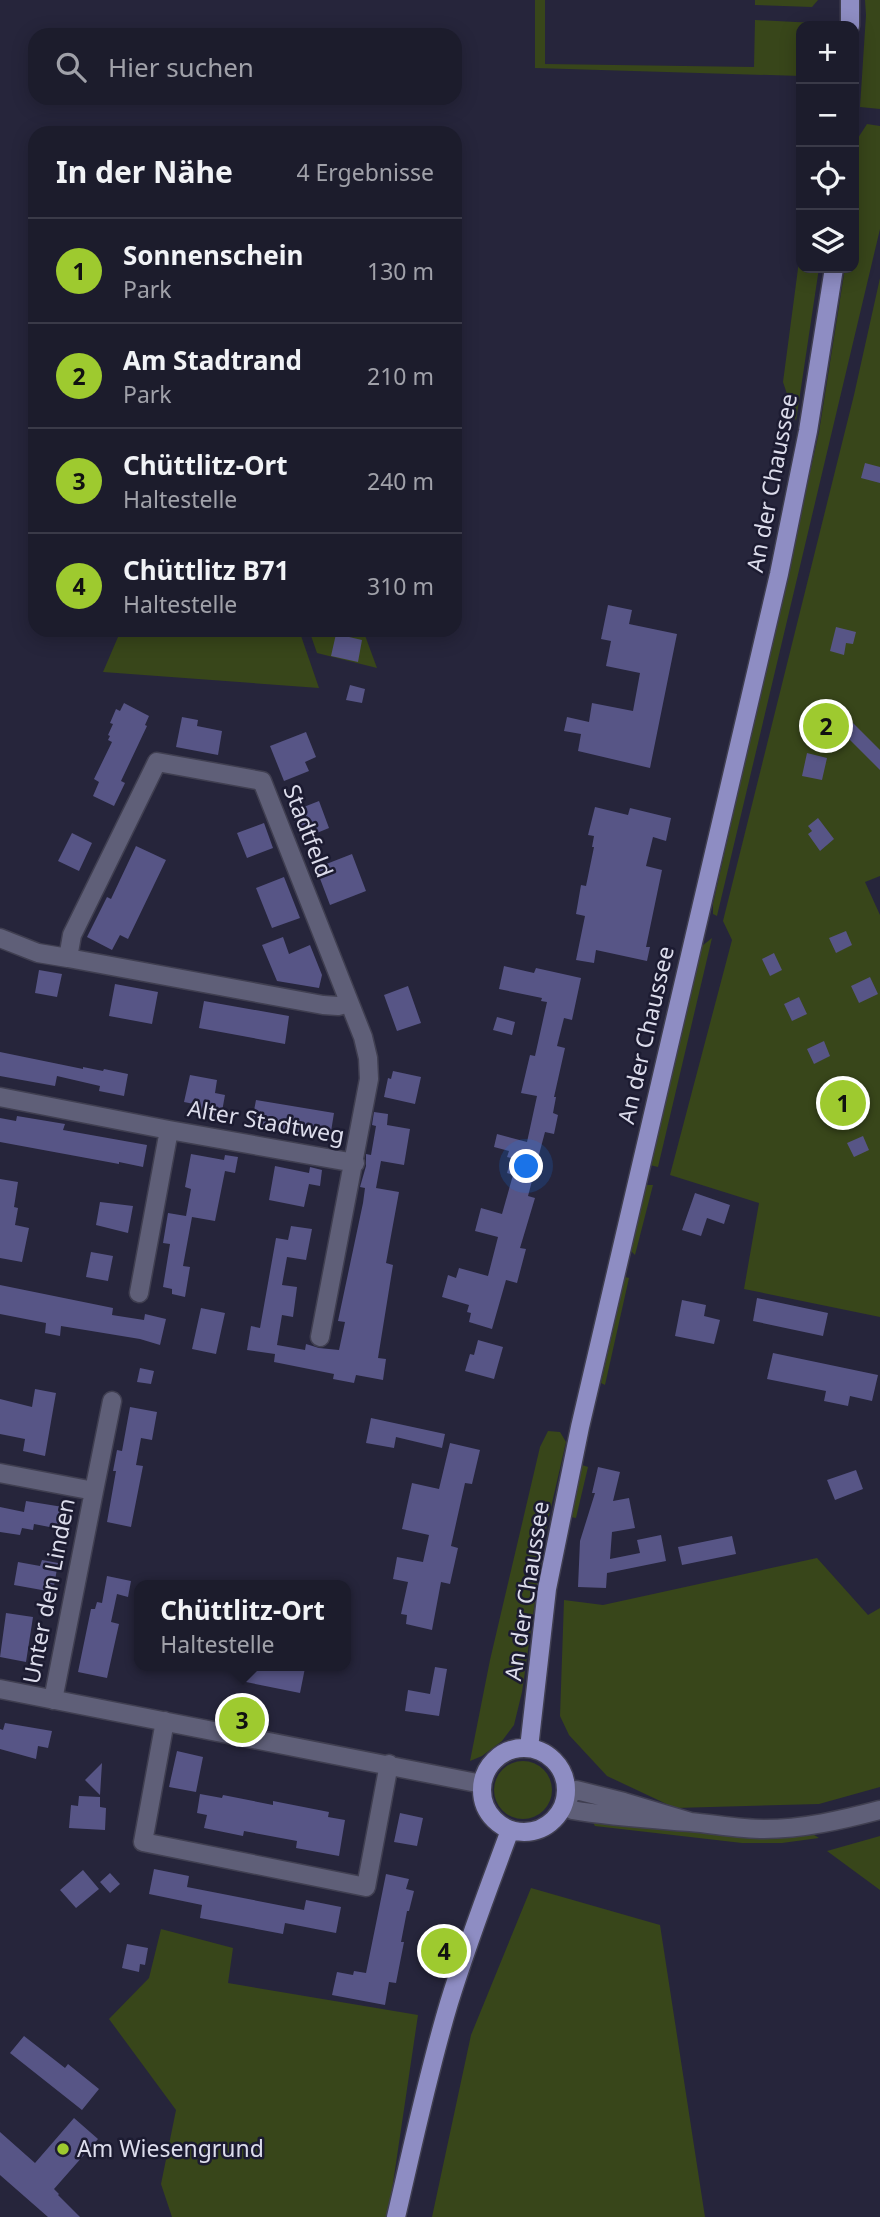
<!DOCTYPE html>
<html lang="de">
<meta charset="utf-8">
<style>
body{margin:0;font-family:"Noto Sans",sans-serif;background:#292938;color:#f1f3f6}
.controls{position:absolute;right:21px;top:21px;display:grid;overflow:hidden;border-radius:14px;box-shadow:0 4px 18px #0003}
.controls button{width:63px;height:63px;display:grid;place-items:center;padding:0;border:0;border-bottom:2px solid #3a3a48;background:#1c1c2c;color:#f1f3f6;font:35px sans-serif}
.you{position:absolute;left:527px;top:1167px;width:24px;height:24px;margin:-18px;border:5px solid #fff;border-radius:50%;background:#1a73e8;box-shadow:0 0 0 10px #1a73e833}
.badge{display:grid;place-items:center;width:46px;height:46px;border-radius:50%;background:#9eca2f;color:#111;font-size:23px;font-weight:700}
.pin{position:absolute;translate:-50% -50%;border:4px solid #fff;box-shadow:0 2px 7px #0006}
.popup{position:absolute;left:134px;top:1580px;width:217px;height:91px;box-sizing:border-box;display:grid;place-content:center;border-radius:14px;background:#1c1c2c;filter:drop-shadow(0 2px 5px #0005);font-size:23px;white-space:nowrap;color:#a0a1a9}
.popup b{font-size:26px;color:#f1f3f6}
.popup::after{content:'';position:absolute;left:50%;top:100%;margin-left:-14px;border:14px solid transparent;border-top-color:#1c1c2c}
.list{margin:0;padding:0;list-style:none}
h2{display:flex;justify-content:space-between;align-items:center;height:91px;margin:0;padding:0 28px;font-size:30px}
h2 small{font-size:23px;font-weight:400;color:#a0a1a9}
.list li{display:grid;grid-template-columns:46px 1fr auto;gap:21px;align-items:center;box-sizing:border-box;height:105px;padding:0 28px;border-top:2px solid #3a3a48}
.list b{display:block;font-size:26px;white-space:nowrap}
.list p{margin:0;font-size:23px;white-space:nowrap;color:#a0a1a9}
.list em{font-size:23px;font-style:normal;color:#a0a1a9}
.icon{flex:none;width:38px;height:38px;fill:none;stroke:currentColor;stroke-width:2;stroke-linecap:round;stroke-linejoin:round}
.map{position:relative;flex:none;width:880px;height:2217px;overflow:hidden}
.search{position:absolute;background:#1c1c2c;box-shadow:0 4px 18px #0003;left:28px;top:28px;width:434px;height:77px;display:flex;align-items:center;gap:18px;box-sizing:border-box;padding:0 24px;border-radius:21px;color:#a0a1a9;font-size:26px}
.panel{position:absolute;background:#1c1c2c;box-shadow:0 4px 18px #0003;left:28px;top:126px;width:434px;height:511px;border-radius:21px}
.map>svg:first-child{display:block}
</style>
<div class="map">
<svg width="880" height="2217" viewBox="0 0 880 2217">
<rect width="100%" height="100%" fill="#26253b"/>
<path fill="#38461a" d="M535,0H545V64L754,67L755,20L815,23L820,26H801V76L535,68Z
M755,0H818L812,7L755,5Z
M865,0H880V109L860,107L866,15Z
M867,124L880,126V229L717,916L713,914V904L819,432L845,268H854V193L858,138Z
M801,246V268H819L796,421L783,382Z
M880,278V876L865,882L880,915V1317L744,1289L759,1203L670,1175L732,940L723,921L854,395Z
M121,630H299L319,688L103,672Z
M309,630H363L377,668L317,653Z
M712,938L658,1167L650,1165L702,946Z
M646,1185H653L635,1255L631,1251Z
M625,1277L629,1278L605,1385L601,1383Z
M548,1431L560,1432L566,1442L544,1538L522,1692L514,1725L502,1741L482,1756L470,1761L490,1660L540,1447Z
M582,1465L588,1467L576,1518L571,1517Z
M817,1558L868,1615L880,1608V1787L819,1804L675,1808L607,1776L569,1735L560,1716L564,1600L603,1605Z
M494 1790a29 29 0 1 1 58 0a29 29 0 1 1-58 0Z
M591,1819L743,1837L811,1833L819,1838L782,1843H742L595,1826Z
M880,1836V1890L827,1851Z
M531,1888L660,1925L705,2217H432L471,2035Z
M161,1929L233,1948L228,1983L418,2015L388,2217H172L161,2184L176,2110L109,2019L149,1978Z"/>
<path fill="#575586" d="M865,463L880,467V483L861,478Z
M608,605L632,610L629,624L677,634L650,768L578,751L581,734L564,731L567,717L589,722L592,703L633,711L640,673L606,666L611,641L601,639Z
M836,627L856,632L853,644L846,643L844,655L830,651Z
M336,634L362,640L358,662L331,656Z
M350,685L365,689L362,703L346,700Z
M124,703L149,716L145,725L147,726L121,781L125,783L114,806L93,796L99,782L94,779L112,742L108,740L110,736L108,735L113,724L110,723L116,709L120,711Z
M840,710L880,750V770L830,720Z
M182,717L198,720L197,726L222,731L218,755L176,747Z
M306,732L316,757L305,762L309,771L284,781L270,746Z
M807,753L827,758L822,780L802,776Z
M319,801L329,828L302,839L291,812Z
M595,807L628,815L630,808L671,818L666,841L653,837L646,866L662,870L646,947H650L647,961L596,950L594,963L576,960L585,916L576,914L581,885L586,886L594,847H592L594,836L588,835Z
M818,818L834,839L820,851L808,834L812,831L808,826Z
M264,823L273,848L247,858L237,833Z
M72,833L92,843L79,871L58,861Z
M136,846L166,860L128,939L120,935L112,950L87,937L107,897L111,899Z
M352,854L366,891L330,905L316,868Z
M284,877L300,918L272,928L256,888Z
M846,931L852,945L836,953L829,938Z
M283,937L289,954L310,945L322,975L319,988L277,981L262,945Z
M774,953L782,970L770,976L762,959Z
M504,966L534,973L536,968L581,978L572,1020L564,1018L557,1046L565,1048L554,1097H556L553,1113L558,1115L554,1134L545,1132L528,1196L535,1198L520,1248L526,1249L517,1283L506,1280L492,1329L469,1322L471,1313L467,1312L469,1305L442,1297L448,1275L456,1278L459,1268L488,1276L498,1237L475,1231L481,1208L502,1214L513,1175L507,1173L511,1158L507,1157L509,1151L494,1147L497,1134L527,1142L537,1096L521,1093L530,1055L535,1056L547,1002L541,1001L542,998L499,989Z
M39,970L62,974L57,997L35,993Z
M870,977L878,994L859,1003L851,986Z
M115,984L158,992L152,1024L109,1016Z
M408,986L421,1023L397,1031L384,995Z
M799,997L807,1014L792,1021L784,1004Z
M204,1001L289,1016L285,1044L199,1028Z
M497,1017L515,1022L512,1035L493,1030Z
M824,1041L830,1056L814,1064L807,1049Z
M0,1052L83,1069V1067L103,1071L104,1069L128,1074L124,1096L99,1091L100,1086L57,1076L55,1086L0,1076Z
M393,1071L421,1077L415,1104L384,1097L388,1078L391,1079Z
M190,1075L217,1080L215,1093L225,1095L221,1117L197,1113L199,1105L184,1102Z
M841,1088L848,1103L833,1110L826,1095Z
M256,1100L334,1113L330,1138L251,1126Z
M374,1112L388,1114L387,1125L410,1129L404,1165L381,1161L376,1188L399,1192L386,1263L393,1265L378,1358L386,1359L383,1380L356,1375L354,1383L333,1379L334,1374L274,1362L275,1354L247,1350L251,1326L260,1328L276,1238L288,1240L291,1226L312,1229L306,1260L287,1257L282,1285L297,1287L293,1317L282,1315L277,1345L305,1350L306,1344L319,1348L339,1350L345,1322L338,1321L363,1203L365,1188L360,1187L366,1166V1154L371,1155L376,1126L372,1125Z
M17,1116L65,1124L63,1130L147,1145L143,1167L119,1162V1164L0,1142V1118L16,1121Z
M863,1136L869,1150L854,1157L847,1143Z
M191,1154L224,1160L225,1155L238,1157L235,1173L225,1171L215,1221L192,1217L183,1266L190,1267L185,1297L172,1294V1289L163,1287L170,1244L163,1243L168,1213L186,1216L191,1189L185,1187Z
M275,1166L309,1173L310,1167L322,1170L320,1186L309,1184L304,1207L269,1200Z
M0,1179L18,1182L14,1207L18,1208L15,1225L29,1228L22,1262L0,1258Z
M695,1193L730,1205L724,1224L707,1218L701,1236L682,1230Z
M100,1202L133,1206L128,1233L96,1225Z
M91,1252L113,1256L108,1281L86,1277Z
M0,1285L113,1308L112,1315L144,1320L145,1314L166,1319L160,1345L140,1339L61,1326L60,1336L45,1333L46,1323L0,1314Z
M757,1298L828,1313L823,1336L753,1321Z
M682,1300L706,1305L704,1316L720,1320L714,1344L675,1336Z
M201,1308L225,1313L216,1354L192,1349Z
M478,1340L503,1347L494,1379L465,1371L470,1354L474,1355Z
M773,1353L878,1375L872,1401L850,1396L848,1406L824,1401L826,1391L767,1379Z
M140,1368L154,1371L151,1384L137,1382Z
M35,1389L56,1393L45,1456L23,1451L25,1439L0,1434V1399L32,1407Z
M130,1407L157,1412L152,1440L141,1438L136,1465L143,1466L131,1527L107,1522L116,1471H113L117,1450L122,1451Z
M371,1418L445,1434L442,1448L396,1437L394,1448L366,1443Z
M450,1443L480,1450L472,1484L465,1483L451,1546L458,1548L450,1584L441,1582L432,1630L406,1624L407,1615L401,1614L408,1582L393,1579L397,1557L423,1562L429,1535L402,1529L412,1483L439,1489Z
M598,1467L620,1472L613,1501L629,1498L635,1528L612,1532L610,1559L640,1553L637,1540L661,1535L666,1561L607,1573L606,1588L578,1587L580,1541L595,1493H592Z
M856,1470L863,1489L835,1500L827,1480Z
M26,1501L69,1508L65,1530L34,1524L33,1530L22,1528L20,1535L0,1532V1507L24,1512Z
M732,1536L736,1554L682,1565L678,1547Z
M42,1560L58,1563L53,1592L14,1585L18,1562L40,1566Z
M107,1576L131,1581L128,1597L117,1594L111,1622L119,1624L107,1678L78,1672L91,1609H95L97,1602L102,1603Z
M6,1613L33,1617L26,1662L0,1657Z
M250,1666H294L305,1668L300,1693L246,1682Z
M435,1667L447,1669L439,1716L405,1711L408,1690L430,1694Z
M5,1723L52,1731L48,1748L38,1746L36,1759L0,1749V1729L3,1730Z
M177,1751L203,1757L196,1792L169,1787Z
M102,1763L100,1795L85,1780Z
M200,1794L222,1798L223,1795L273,1805V1801L329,1812L328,1817L345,1820L339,1856L296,1848L297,1841L244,1831L243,1836L204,1828L207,1815L197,1813Z
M79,1796L100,1797V1807L106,1808L105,1830L69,1828L71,1805L78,1806Z
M400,1813L423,1818L417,1846L394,1842Z
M154,1869L189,1876L187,1887L304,1910L306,1900L341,1907L336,1933L285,1923L283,1934L200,1918L202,1905L149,1894Z
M83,1870L99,1889L76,1908L60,1890Z
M110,1873L120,1884L110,1893L100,1882Z
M386,1874L409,1879L406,1889L414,1891L409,1911H407L401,1942H404L396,1983L389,1982L385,2005L332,1995L337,1972L353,1975L354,1971L366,1973Z
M127,1944L148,1948L145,1965L140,1964L139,1972L122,1968Z
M24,2036L65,2068L68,2064L99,2089L82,2110L10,2053Z
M74,2118L98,2139L54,2189L59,2194L58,2195L80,2217H48L0,2175V2132L35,2163Z"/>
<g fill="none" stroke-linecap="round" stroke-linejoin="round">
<defs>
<path id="minor" d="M0,938L38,953L68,958L72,935L157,762L262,781L363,1037L368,1058L369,1079L320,1337
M68,958L323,1005L338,1006L349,1003
M0,1097L169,1130L355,1163
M139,1293L169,1130
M0,1473L94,1491L53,1700
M94,1491L112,1401
M0,1689L482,1784
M165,1721L143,1842L366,1887L389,1764
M691,1822L624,1802L576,1790L565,1799L572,1810C612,1817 650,1819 690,1822C714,1824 739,1829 764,1829C803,1829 842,1820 880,1810"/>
<path id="major" d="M850,0V26
M529,1748L547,1589L580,1427L779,574L808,431L834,268
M482 1790a42 42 0 1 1 84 0a42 42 0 1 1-84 0Z
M396,2217C413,2145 428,2073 449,2003C467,1944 489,1887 510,1830"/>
</defs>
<use href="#minor" stroke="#403f51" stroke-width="21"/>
<use href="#major" stroke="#403f51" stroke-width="21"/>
<use href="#minor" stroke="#5f5f78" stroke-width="18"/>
<use href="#major" stroke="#8e8dc3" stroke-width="18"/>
</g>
<circle fill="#9eca2f" stroke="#1c1b31" stroke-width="2.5" cx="63" cy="2149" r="7"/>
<g text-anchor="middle" stroke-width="5" stroke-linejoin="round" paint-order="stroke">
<g font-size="23" fill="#dcdceb" stroke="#1c1b31">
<text transform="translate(772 483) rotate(-79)" y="8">An der Chaussee</text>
<text transform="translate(308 831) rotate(69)" y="8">Stadtfeld</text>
<text transform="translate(646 1035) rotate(-77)" y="8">An der Chaussee</text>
<text transform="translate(266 1122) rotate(10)" y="8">Alter Stadtweg</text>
<text transform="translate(49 1591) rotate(-79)" y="8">Unter den Linden</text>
<text transform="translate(527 1591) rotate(-81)" y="8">An der Chaussee</text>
</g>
<g font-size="23" fill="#dcdceb" stroke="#1c1b31" text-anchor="start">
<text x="77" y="2157">Am Wiesengrund</text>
</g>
</g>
</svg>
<div class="controls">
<button>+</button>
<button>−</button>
<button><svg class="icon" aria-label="locate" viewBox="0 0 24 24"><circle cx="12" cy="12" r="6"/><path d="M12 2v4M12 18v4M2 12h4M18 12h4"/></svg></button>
<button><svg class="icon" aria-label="layers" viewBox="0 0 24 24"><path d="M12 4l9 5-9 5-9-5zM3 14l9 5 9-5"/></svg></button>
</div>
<div class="you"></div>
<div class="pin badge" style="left:843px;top:1103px">1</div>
<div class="pin badge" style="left:826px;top:726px">2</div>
<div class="pin badge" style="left:242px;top:1720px">3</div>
<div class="popup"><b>Chüttlitz-Ort</b>Haltestelle</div>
<div class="pin badge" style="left:444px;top:1951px">4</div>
<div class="search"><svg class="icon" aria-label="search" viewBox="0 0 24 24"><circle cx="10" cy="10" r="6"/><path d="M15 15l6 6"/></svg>Hier suchen</div>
<section class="panel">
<h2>In der Nähe<small>4 Ergebnisse</small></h2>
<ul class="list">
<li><span class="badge">1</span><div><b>Sonnenschein</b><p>Park</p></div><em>130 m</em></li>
<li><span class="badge">2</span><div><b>Am Stadtrand</b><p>Park</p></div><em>210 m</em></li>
<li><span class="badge">3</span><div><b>Chüttlitz-Ort</b><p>Haltestelle</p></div><em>240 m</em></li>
<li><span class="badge">4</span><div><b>Chüttlitz B71</b><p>Haltestelle</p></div><em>310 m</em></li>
</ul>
</section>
</div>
